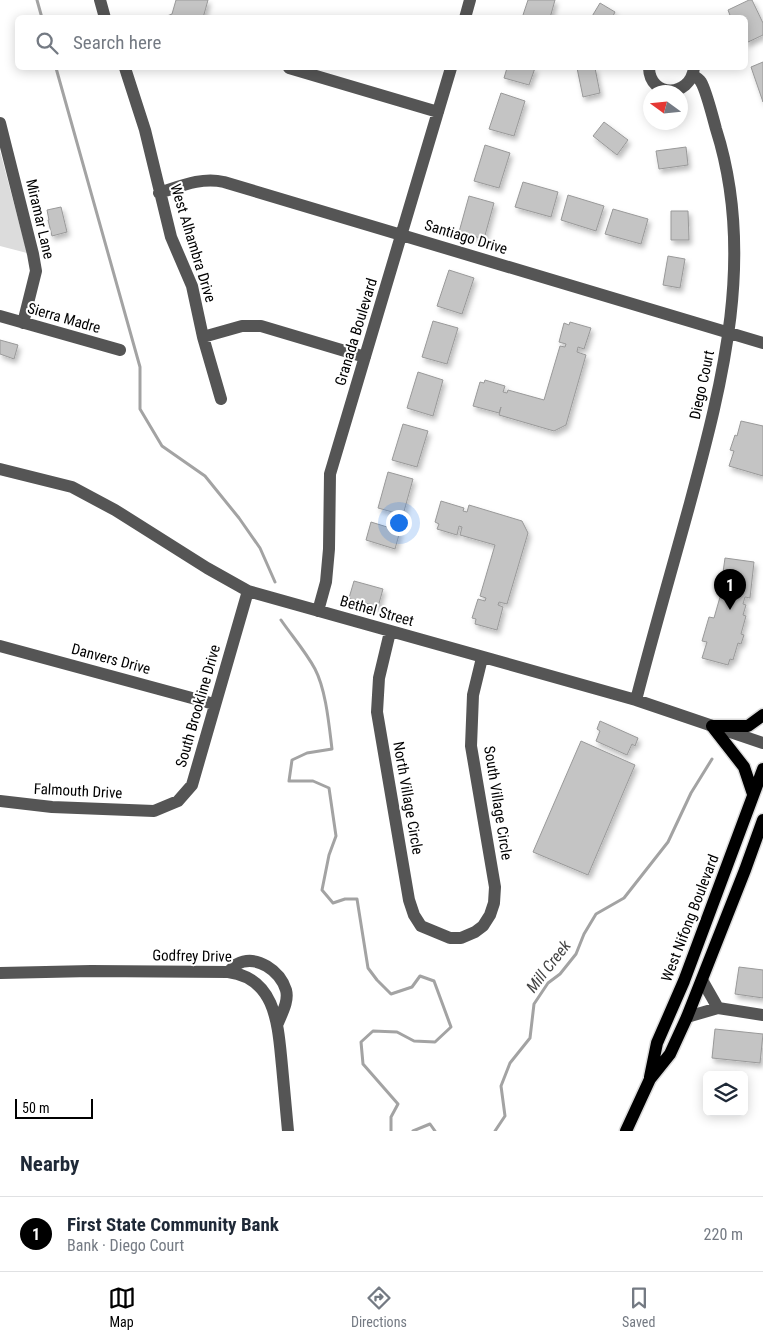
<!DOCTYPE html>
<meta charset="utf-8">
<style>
body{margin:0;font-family:"Roboto Condensed",sans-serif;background:#f6f6f7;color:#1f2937}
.controls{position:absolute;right:15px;bottom:15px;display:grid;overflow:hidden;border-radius:8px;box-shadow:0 2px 12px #0003}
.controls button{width:45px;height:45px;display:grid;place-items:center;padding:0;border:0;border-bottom:1px solid #e0e1e3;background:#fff;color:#1f2937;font:25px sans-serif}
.compass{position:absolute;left:643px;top:85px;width:45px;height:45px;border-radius:50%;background:#fff;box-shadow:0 2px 12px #0003;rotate:285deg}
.scale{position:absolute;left:15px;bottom:12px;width:78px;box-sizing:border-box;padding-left:5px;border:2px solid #000;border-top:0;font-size:14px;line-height:18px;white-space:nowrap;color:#000;-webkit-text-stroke:4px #fff;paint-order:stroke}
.you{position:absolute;left:398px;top:522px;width:18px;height:18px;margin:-12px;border:4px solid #fff;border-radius:50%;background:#1a73e8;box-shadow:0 0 0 8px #1a73e833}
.badge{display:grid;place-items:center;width:32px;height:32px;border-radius:50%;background:#000;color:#fff;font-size:16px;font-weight:700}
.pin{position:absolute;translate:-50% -41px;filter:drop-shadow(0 1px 2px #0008)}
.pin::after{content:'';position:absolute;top:26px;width:18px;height:15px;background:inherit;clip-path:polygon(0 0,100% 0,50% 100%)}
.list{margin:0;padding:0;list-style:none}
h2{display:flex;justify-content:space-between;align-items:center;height:65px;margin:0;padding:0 20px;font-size:21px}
h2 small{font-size:16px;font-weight:400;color:#747a83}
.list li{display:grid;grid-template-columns:32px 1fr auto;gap:15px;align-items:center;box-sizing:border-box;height:75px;padding:0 20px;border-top:1px solid #e0e1e3}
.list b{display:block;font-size:19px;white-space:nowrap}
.list p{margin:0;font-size:16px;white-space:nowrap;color:#747a83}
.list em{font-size:16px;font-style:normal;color:#747a83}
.icon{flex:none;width:28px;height:28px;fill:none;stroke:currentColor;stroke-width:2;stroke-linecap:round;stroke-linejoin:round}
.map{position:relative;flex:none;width:763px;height:1131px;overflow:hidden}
.search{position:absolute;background:#fff;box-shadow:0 2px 12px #0003;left:15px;right:15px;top:15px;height:55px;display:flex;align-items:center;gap:12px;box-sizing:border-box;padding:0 18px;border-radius:8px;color:#747a83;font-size:19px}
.sheet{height:140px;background:#fff}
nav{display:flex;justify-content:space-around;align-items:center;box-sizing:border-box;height:70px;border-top:1px solid #e0e1e3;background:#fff;font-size:14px;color:#747a83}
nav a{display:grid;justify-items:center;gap:2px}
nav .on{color:#000}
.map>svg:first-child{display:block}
</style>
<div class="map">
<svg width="763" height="1131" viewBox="0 0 763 1131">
<defs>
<filter id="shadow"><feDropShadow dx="2.5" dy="4" stdDeviation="2.5" flood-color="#0004"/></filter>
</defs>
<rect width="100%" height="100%" fill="#fff"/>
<path fill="#dcdcdc" d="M0,151L27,253L0,246Z"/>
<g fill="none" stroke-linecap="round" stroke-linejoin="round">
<path stroke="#a3a3a3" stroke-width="3" d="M37,0L42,18
M56,68L140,367V409L162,446L205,476L239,518L260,548L275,582
M281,620C292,636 306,652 315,669C326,690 329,725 332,749L307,753L292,760L289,781H313L329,788L336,836L329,855L322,890L333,903L345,899H357L368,968L377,980L391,994L412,987L420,976L434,981L451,1027L435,1042L414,1041L397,1032L373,1031L361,1042L363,1064L398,1104L391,1117V1131
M413,1131L430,1124L435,1131
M495,1131L505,1116L501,1086L510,1063L530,1038L534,1004L548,983L560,974L576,954L584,934L596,914L624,898L668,842L691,793L712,759"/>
</g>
<path fill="#c4c4c4" stroke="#999" filter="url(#shadow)" d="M176,0H208L203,18H162L172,14Z
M528,0H555L550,18H522Z
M749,0H752L763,23V35L746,43V18H731L728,10Z
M600,3L615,12L612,18H591Z
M763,62V102L751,67Z
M507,68H535L529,85L504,78Z
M577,68H595L600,93L583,97Z
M501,93L525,101L514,136L489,129Z
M604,122L628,140L617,155L593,136Z
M485,145L510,153L499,188L474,181Z
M686,147L688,165L659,169L656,151Z
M523,182L558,192L551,217L515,207Z
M568,195L604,206L596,231L561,220Z
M469,196L494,203L484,239L459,232Z
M61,207L67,232L52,236L48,220H49L47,210Z
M613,209L648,219L641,244L605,234Z
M671,211H688L689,240H671Z
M668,256L685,259L680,288L663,285Z
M449,270L474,278L462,314L437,306Z
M433,321L458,328L447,364L422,357Z
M570,322L591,328L584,349L578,347L577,352L586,355L566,425L554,431L499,415L501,407L499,413L473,406L480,382L484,383L485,380L505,386L503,392L507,393L508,390L544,400L560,346L565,347L566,344L559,342L564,323L569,325Z
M0,340L18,345L14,359L0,354Z
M418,372L443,380L433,416L407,408Z
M741,421L763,426V476L729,466L734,451L730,450L735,435L737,436Z
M403,424L428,431L417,467L392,460Z
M388,472L413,479L403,515L378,508Z
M441,501L464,508L463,511L467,512L469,505L522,521L528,533L507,604L499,602L498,605L503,607L497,630L475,624L476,619L472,618L478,599L485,601L486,598L480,596L495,545L460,535L462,527L459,526L457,535L437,529L439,524L435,522Z
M371,522L400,531L395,549L366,540Z
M725,558L754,562L750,598L745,597L743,604L746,605L743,615L746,616L741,634L744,635L741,644L738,643L733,660L730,659L728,665L702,658L707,642L702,641L709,617L714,618L720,597L724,599L725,595L720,594Z
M354,581L383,589L378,607L349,598Z
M600,721L638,738L635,746L632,744L627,755L596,741L600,731L597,729Z
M581,741L635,765L588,875L533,852Z
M739,967L763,970V998L735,994Z
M715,1029L763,1034L760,1063L712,1058Z"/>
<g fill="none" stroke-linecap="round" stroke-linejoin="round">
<defs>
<path id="major" d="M712,726L744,767L753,794
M712,726H748L763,715
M650,1077L657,1043L684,981L763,769
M626,1131L650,1079L670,1054L687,1017L745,870L763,820"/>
</defs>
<use href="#major" stroke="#dbdbdb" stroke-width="15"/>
<path stroke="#555" stroke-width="12" d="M100,0L105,18
M465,18L470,0
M125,68L145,130L171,237L192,286L203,337L221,399
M289,68L438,112
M649,68C650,98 690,98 694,68
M0,123L33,254L36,271L23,323
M159,193C181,186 201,177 224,182L763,343
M0,316L120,350
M203,337L242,326H261L365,357
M0,469L72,487L115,510L207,568L248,591L636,700L763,743
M318,611L326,582L329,549L330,474L451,68
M390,632L379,678L377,712L409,900L414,915L421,926L450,938H461L475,932L483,926L490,915L494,903L495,887L471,746L473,695L482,658
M0,646L214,704
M636,700C653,634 672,569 690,503C723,381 756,254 716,129C713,118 706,90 701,82C700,79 695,77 693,75
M0,801L52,807L154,811L178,801L192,785L248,591
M228,972C231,970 234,966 237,964C257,954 280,971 286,990C289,1001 282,1013 278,1023
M0,973L91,971L228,972C277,978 278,1027 282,1066C284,1087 286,1109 288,1131
M702,980L718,1008
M687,1017L718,1008L763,1015"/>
<use href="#major" stroke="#000" stroke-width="12"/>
</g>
<g text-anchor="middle" stroke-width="4" stroke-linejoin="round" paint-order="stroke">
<g font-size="15" fill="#000" stroke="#fff">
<text transform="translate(40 219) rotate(77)" y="5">Miramar Lane</text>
<text transform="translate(466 237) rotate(17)" y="5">Santiago Drive</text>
<text transform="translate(193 243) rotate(73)" y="5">West Alhambra Drive</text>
<text transform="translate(64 318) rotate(16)" y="5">Sierra Madre</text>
<text transform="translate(356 332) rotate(-73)" y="5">Granada Boulevard</text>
<text transform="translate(702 385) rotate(-78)" y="5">Diego Court</text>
<text transform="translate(377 611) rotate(16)" y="5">Bethel Street</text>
<text transform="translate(111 659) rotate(15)" y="5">Danvers Drive</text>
<text transform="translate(198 706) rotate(-74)" y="5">South Brookline Drive</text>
<text transform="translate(78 791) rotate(3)" y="5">Falmouth Drive</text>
<text transform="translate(408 798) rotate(80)" y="5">North Village Circle</text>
<text transform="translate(498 803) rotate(81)" y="5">South Village Circle</text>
<text transform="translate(690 918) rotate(-69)" y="5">West Nifong Boulevard</text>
<text transform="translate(192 956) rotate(1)" y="5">Godfrey Drive</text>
</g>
<g font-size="16" font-style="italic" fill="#444" stroke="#fff">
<text transform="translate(548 966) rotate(-52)" y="6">Mill Creek</text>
</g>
</g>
</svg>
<div class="controls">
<button><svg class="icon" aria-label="layers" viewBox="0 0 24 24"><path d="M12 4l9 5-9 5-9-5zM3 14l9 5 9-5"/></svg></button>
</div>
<svg class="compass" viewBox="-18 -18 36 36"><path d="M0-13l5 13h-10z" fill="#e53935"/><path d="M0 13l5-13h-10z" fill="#747a83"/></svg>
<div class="scale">50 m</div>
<div class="you"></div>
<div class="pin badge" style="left:730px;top:610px">1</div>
<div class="search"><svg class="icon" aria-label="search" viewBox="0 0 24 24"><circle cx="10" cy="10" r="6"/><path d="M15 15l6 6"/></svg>Search here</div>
</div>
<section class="sheet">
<h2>Nearby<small></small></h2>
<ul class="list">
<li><span class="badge">1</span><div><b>First State Community Bank</b><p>Bank · Diego Court</p></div><em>220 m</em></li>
</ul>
</section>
<nav>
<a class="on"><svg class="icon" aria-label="map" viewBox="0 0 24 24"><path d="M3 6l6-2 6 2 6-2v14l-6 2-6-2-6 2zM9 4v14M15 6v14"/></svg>Map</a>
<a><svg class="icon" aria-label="directions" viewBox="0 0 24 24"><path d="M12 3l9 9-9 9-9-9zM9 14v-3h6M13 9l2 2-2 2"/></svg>Directions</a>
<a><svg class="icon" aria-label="saved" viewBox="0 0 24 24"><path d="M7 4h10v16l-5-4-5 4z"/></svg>Saved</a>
</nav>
